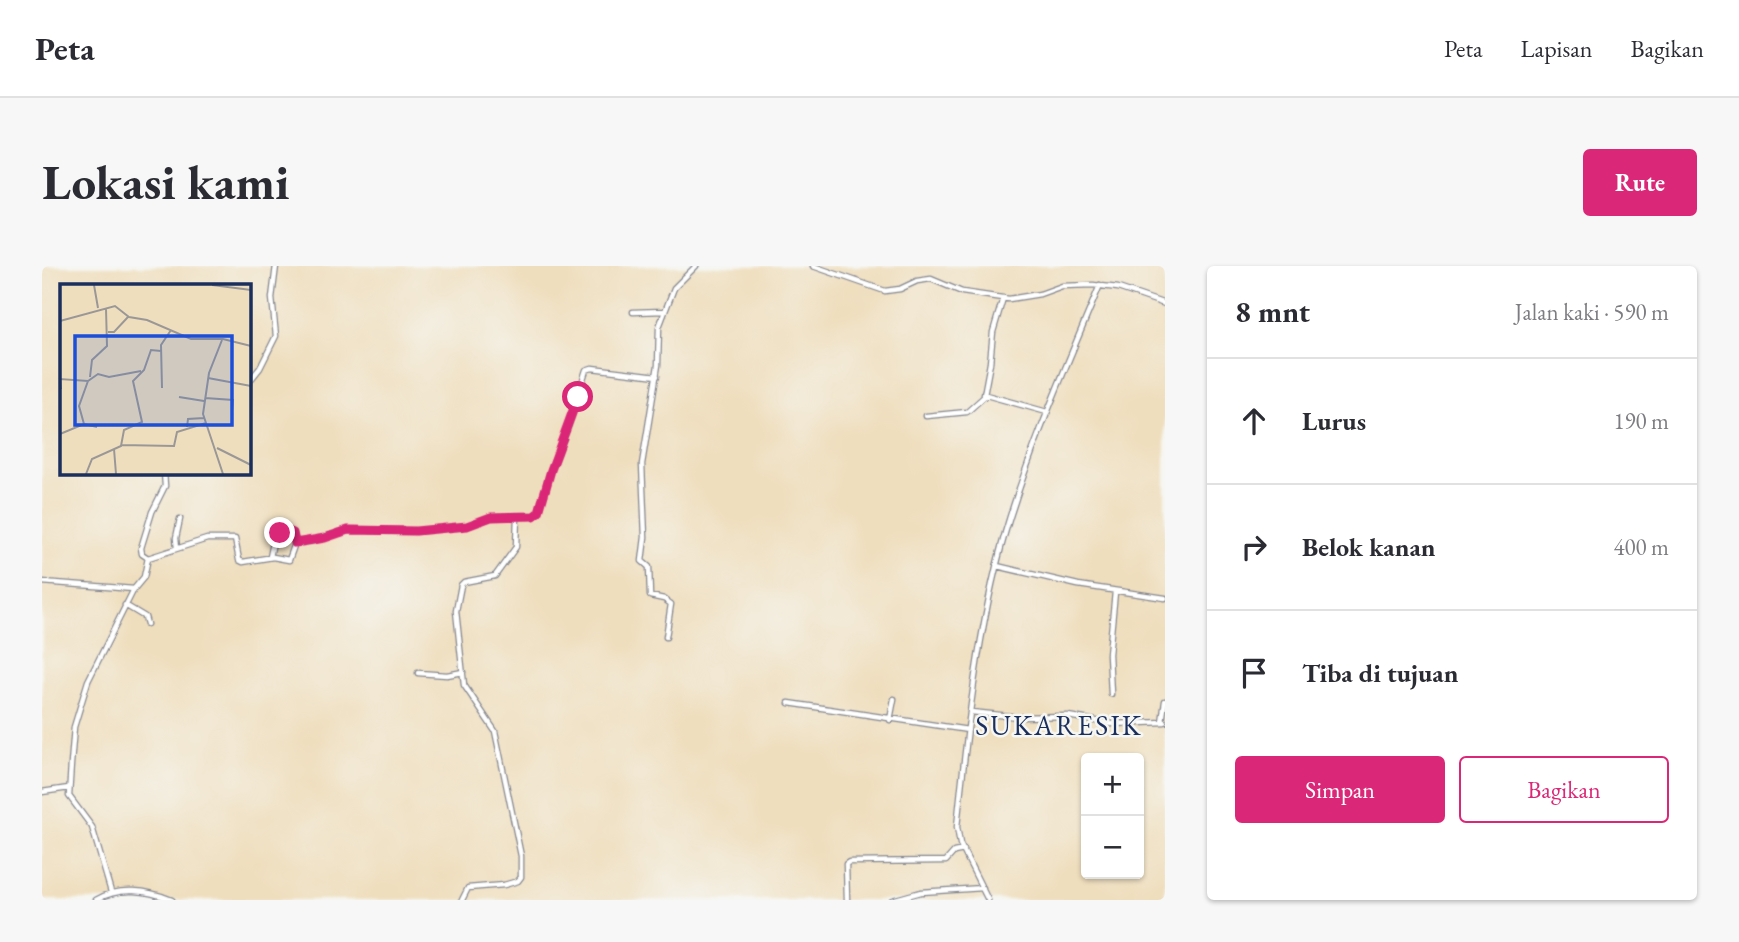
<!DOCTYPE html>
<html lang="id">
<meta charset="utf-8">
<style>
body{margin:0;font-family:"EB Garamond",serif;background:#f7f7f7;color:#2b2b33}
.controls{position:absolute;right:21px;bottom:21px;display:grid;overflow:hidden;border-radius:7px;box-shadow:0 2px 5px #0004}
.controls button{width:63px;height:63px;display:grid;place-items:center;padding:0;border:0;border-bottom:2px solid #e1e1e2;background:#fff;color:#2b2b33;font:35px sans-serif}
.stop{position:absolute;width:21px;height:21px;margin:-16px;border:5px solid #db2777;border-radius:50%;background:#fff}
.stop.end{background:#db2777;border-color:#fff;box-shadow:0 2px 7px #0008}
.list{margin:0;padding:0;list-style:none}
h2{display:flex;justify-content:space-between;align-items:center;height:91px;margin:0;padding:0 28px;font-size:30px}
h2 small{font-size:23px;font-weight:400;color:#7c7c81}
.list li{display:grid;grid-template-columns:46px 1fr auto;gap:21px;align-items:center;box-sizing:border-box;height:126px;padding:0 28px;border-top:2px solid #e1e1e2}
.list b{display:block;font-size:26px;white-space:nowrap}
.list em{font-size:23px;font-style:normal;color:#7c7c81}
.actions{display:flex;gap:14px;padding:21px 28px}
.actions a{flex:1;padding:16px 0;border:2px solid #db2777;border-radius:7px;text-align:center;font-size:24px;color:#db2777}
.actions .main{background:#db2777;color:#fff}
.icon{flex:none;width:38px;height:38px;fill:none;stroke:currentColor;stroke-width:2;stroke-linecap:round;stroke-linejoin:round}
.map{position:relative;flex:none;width:1123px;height:634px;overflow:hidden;border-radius:7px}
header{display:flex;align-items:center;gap:42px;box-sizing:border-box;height:98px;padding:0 35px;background:#fff;border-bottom:2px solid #e1e1e2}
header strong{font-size:33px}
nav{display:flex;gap:38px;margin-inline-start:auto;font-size:24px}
.intro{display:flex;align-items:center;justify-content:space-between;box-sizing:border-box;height:168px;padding:0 42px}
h1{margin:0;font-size:49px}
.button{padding:18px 32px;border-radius:7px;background:#db2777;color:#fff;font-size:24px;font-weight:700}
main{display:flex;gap:42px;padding:0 42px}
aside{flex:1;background:#fff;border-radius:7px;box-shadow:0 2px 5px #0004}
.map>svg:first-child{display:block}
</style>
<header>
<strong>Peta</strong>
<nav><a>Peta</a><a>Lapisan</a><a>Bagikan</a></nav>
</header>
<div class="intro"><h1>Lokasi kami</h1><a class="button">Rute</a></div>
<main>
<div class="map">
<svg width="1123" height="634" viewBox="0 0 1123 634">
<rect width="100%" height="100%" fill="#f6f6f2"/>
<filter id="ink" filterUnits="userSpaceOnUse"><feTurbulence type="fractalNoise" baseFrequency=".0143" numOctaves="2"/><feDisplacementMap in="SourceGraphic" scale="14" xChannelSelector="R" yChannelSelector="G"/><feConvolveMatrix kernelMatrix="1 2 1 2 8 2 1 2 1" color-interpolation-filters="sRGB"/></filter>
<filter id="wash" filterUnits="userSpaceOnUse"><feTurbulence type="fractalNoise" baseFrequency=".00686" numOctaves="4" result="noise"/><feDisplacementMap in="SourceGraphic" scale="28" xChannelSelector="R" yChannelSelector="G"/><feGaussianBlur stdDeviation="1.57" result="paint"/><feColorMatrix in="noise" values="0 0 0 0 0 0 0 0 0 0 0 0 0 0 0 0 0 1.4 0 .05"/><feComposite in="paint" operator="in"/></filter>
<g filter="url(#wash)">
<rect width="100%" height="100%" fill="#efdebd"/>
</g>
<g filter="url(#ink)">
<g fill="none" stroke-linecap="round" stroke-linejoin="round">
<defs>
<path id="minor" d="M771,0L843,25L858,23L875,15L889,13L920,26L967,33L998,28L1020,20L1051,19L1076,22L1123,38
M591,46L622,45
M206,117L218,102L234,70L230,32L234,0
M942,129L948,97L951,66L961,32
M884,150L925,146L944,129L1005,146
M135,282L134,272L138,253
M228,291L233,267L243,264L251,267L253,277
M106,292L100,288L99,282L110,246L123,220L122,206
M955,300L1036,319L1123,332
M0,316L92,323L102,311L106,292L165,273H193L197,294L201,296L231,291L247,294L253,277L270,275L306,264L374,265L425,260L449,251L475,250
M83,339L103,351L105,358
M624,371L629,338L622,333L608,330L607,301L600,295L603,271L600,198L616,99L617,61L632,22L654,0
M376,407L405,409L421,406
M1069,428L1067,388L1073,326
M747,437L926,464
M929,446L977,451L1026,450L1070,458L1123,456
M848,454L852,433
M1120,456L1123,435
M0,526L27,522
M69,626L50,561L27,530L29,498L32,461L46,415L92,323
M54,634C77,620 106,624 130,634
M420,634L426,622L462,619L476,615L479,611V590L453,465L422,419L414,345L419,319L422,316L453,310L474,281L475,250H492L497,246L509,204L526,160L544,104L550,102L615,110
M805,634L804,598L807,596L904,595L912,586L922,584
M850,634L879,626L941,622
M946,634L918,578L915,561C925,463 936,362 963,267C988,182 1024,101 1058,19"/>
</defs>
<use href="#minor" stroke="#85868e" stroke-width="7"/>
<use href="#minor" stroke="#fff" stroke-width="4.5"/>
</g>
</g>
<g fill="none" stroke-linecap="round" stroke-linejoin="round" filter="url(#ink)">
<path stroke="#db2777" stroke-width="9" d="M238,267L243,264L251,267L253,277L283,272L306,264L374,265L425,260L449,251L492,250L497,246L509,204L536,131"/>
</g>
<g text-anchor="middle" stroke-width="5" stroke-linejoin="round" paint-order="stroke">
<g font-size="28" letter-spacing="2" fill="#1b2f5e" stroke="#f6f6f2">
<text x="1017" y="469">SUKARESIK</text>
</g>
</g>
<g transform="translate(18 18)">
<rect width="191" height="191" fill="#efdebd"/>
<path fill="none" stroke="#9a9897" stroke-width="2" d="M34,1L38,24M152,1L191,6M0,37L55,22L69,33L87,36L131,55H163L191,62M48,48H54L68,33M162,56L149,89L143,130L163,190M30,93L32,76L47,62L46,25M148,94L191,102M102,104L101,61L111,46M1,105L0,95L28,97L38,90L49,93L81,87M119,113L144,117M145,114L173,116L172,127M24,140L19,122L28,97M127,143L128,135L144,134M0,150L24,140L37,143M61,161L114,162L117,148L146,139M157,164L191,181M54,165L56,190M26,190L32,175L61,162L64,146L82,138L73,97L84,86L91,66L101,67"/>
<path fill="#1d4ed8" fill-opacity="0.15" stroke="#1d4ed8" stroke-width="3.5" d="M15,52H172V141H15Z"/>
<rect width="191" height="191" fill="none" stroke="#1b2f5e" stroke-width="3.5"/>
</g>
</svg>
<div class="controls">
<button>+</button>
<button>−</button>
</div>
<div class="stop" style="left:536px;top:131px"></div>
<div class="stop end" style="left:238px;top:267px"></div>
</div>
<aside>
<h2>8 mnt<small>Jalan kaki · 590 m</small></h2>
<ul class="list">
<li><svg class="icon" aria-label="ahead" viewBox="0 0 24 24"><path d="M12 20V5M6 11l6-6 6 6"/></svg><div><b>Lurus</b></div><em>190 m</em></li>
<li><svg class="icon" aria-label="right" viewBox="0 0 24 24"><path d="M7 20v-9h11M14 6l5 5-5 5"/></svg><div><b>Belok kanan</b></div><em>400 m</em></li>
<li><svg class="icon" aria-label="arrive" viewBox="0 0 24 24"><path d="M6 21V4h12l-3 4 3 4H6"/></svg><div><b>Tiba di tujuan</b></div></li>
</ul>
<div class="actions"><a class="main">Simpan</a><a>Bagikan</a></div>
</aside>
</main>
